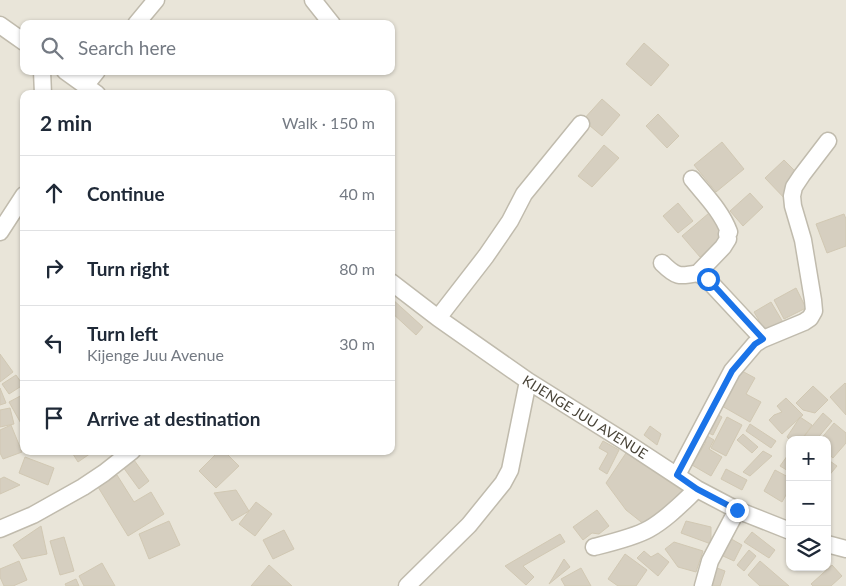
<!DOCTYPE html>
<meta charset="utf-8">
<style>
body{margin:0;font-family:Lato,sans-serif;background:#f2f2f3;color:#1f2937}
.controls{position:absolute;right:15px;bottom:15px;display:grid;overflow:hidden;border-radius:10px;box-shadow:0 1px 4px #0004}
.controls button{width:45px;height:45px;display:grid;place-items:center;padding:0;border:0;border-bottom:1px solid #e0e1e3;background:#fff;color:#1f2937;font:25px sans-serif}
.stop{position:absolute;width:15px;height:15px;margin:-11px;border:4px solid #1a73e8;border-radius:50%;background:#fff}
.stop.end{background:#1a73e8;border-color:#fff;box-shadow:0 1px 5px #0008}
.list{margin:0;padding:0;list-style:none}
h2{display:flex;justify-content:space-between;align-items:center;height:65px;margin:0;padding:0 20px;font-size:21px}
h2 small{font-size:16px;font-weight:400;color:#747a83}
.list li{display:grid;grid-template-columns:32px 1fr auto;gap:15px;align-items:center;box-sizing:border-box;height:75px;padding:0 20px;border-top:1px solid #e0e1e3}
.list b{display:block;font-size:19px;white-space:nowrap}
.list p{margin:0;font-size:16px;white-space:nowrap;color:#747a83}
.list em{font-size:16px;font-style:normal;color:#747a83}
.icon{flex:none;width:28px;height:28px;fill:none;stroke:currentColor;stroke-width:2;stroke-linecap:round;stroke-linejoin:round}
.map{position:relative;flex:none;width:846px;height:586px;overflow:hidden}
.search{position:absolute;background:#fff;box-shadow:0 1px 4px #0004;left:20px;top:20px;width:375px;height:55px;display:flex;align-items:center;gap:12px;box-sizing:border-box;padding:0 18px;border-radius:10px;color:#747a83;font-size:19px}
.panel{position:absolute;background:#fff;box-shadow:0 1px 4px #0004;left:20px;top:90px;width:375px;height:365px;border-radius:10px}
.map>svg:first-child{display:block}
</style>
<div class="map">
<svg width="846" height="586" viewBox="0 0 846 586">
<rect width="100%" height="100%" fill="#f5f2eb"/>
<path fill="#e9e5d9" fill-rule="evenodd" d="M0,0H846V586H0ZM24,24H391V71H24ZM24,94H391V451H24ZM790,440H827V567H790Z"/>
<path fill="#d6cfc0" stroke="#d1c8b3" d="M644,43L669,65L651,86L626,64Z
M602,99L620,115L602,136L583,120Z
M658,114L679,136L667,148L646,126Z
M722,142L744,169L716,192L694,165Z
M604,145L619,158L592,187L578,176Z
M784,160L797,173L786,183L798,195L789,203L765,178Z
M750,193L763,207L743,226L730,211Z
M678,203L693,221L678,233L663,216Z
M709,213L727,234L700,257L682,236Z
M844,214L846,219V246L827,253L816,224Z
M796,288L806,308L784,319L774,300Z
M391,298L423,327L416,335L391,312Z
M771,302L784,324L767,334L754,312Z
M0,354L13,372L0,382Z
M742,371L755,378L746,394L761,402L750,422L722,406Z
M16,375L23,385L9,394L2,384Z
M845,383L846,384V415L830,397Z
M813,386L828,400L815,413L803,410L796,403Z
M0,388L6,403L0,405Z
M24,394V427H23L9,402Z
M786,398L803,415L782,434L769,420L774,415L782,412L777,406Z
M10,408L14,424L0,427V410Z
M713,412L722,417L713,435L704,431Z
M823,413L832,421L816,440H808L804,436Z
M727,417L742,425L726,456L711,448Z
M800,417L812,425L802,440H790L787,437Z
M834,423L846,433V443L833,458L827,453V440H820Z
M750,424L776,441L771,448L746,431Z
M11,425L22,452L3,459L0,453V430Z
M650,426L661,434L657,445L644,435Z
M704,434L714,440L709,449L722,457L711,476L692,465L706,442L701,440Z
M743,434L758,447L752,453L737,440Z
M603,441L619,450L607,474L599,469L608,453L599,448Z
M71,451H94L78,462Z
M219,451H224L239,466L216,488L199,471Z
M763,451L772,456L750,476L743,472Z
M790,452V472L780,466Z
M626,453L686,493L645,525L626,510L606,483Z
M25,457L54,468L48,485L19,473Z
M827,459L837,466L827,478Z
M134,460L149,481L139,489L123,467Z
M726,469L747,480L742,490L721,479Z
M775,470L790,478V488L782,502L764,491Z
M117,475L134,502L151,492L164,514L128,536L98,487Z
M4,477L20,485L0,494V479Z
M236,490L249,511L232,521L214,493Z
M256,502L272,514L255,536L239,524Z
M597,510L609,526L599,534L592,533L583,540L573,527Z
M169,521L180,545L149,559L139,534Z
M686,521L711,527V544L681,533Z
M41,526L47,554L22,559L13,545Z
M284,530L294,549L273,559L263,540Z
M752,532L775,550L769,558L744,542Z
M560,534L565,542L523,566L534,577L526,585L505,566Z
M726,536L742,545L734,561L723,556Z
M64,537L74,571L60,575L50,541Z
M674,542L703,551L696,572L678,567L665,549Z
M749,550L756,556L744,571L737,565Z
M644,551L651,557L658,553L669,562L658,576L637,558Z
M625,554L647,570L636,586H618L608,579Z
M564,559L570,567L549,584Z
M19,561L27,580L13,586H4L0,577V569Z
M760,561L789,586H760L748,575Z
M102,563L115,586H84L79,576Z
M269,565L292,586H251Z
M832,565L842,576L831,586H813L811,584Z
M581,568L591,586H565L561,579Z
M717,568L725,571L720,586H711Z
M76,579L79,586H66L65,584Z"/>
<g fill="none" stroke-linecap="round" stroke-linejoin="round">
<defs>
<path id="minor" d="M313,0L332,24
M136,24L156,0
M0,25L24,42
M42,71L43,94
M65,71L97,94
M85,86L97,71
M692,179C705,195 722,212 729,232L727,234L728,239L723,247L698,273
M0,232L24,195
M662,263C676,277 679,277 698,273L707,279L763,339
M391,282L438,318L528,381L627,443L697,489L737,510L790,531
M438,318L486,256L510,221L524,194L581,124
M677,475L732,371L755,344L763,339L804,322L810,318L814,311L813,300L803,240L793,206L792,196L794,187L802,175L828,141
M0,529L33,515L83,487L104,473L132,451
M827,544L846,549
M594,547C610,543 635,537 649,529C667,519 682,503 697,489
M407,586L469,525L503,483L510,470L528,381
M703,586L710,561L737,510"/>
</defs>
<use href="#minor" stroke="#c0bbad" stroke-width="19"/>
<use href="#minor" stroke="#fff" stroke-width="16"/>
</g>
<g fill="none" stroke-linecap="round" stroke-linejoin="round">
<path stroke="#1a73e8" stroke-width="6" d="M708,279L763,339L755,344L732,371L677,475L697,489L737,510"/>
</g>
<g text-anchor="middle" stroke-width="4" stroke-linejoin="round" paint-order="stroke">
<g font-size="14" fill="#494438" stroke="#fff">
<text transform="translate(585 417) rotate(32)" y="5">KIJENGE JUU AVENUE</text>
</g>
</g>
</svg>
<div class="controls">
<button>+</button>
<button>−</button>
<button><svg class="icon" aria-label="layers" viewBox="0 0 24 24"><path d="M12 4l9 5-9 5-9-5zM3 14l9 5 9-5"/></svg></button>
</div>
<div class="stop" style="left:708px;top:279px"></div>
<div class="stop end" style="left:737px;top:510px"></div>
<div class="search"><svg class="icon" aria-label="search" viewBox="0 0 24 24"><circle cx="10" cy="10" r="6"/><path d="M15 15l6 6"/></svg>Search here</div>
<section class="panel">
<h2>2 min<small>Walk · 150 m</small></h2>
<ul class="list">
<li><svg class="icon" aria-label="ahead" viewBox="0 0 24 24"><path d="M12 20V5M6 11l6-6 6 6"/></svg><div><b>Continue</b></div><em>40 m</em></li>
<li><svg class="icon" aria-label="right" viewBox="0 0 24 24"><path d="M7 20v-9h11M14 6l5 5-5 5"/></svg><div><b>Turn right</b></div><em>80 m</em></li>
<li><svg class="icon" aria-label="left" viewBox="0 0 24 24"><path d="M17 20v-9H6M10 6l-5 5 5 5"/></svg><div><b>Turn left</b><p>Kijenge Juu Avenue</p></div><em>30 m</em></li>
<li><svg class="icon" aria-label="arrive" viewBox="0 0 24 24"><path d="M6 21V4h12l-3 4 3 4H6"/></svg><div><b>Arrive at destination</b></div></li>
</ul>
</section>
</div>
